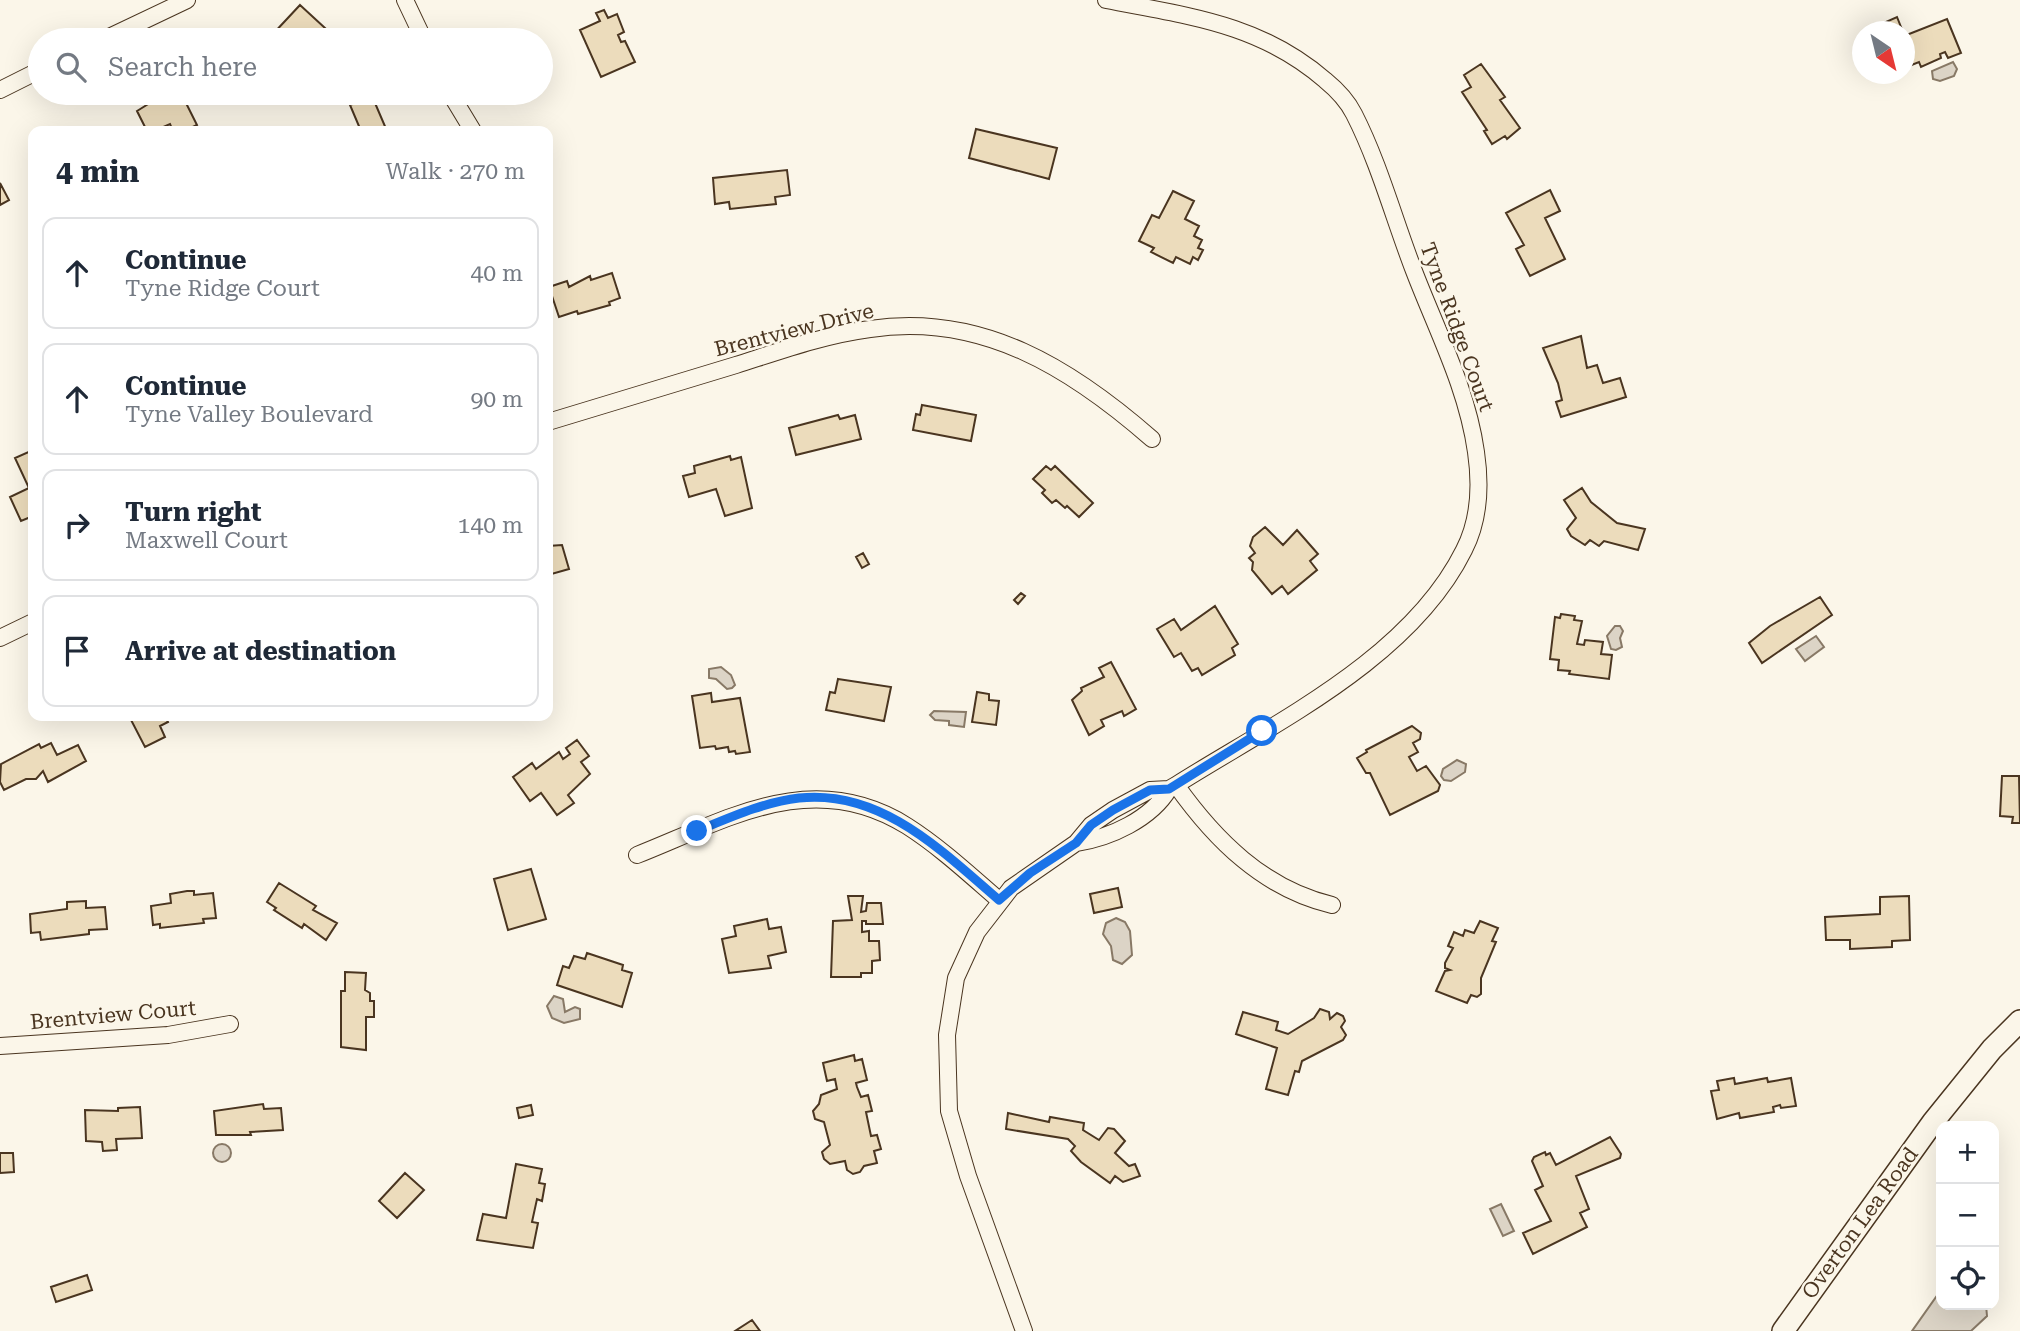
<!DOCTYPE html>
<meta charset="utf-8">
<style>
body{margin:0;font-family:"Roboto Serif",serif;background:#f6f6f7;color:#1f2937}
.controls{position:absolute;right:21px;bottom:21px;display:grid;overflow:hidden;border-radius:14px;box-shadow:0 7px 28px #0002}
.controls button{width:63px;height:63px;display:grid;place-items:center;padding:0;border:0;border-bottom:2px solid #e0e1e3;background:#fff;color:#1f2937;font:35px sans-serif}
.compass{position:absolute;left:1852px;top:21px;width:63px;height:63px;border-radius:50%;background:#fff;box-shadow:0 7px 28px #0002;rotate:145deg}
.stop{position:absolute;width:21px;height:21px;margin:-16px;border:5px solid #1a73e8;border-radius:50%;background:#fff}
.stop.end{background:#1a73e8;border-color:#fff;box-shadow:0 2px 7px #0008}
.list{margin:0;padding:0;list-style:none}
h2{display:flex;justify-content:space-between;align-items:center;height:91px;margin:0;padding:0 28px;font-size:30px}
h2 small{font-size:23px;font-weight:400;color:#747a83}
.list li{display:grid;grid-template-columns:46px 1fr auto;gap:21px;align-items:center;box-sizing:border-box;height:112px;margin:0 14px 14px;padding:0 14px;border:2px solid #e0e1e3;border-radius:14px}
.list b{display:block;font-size:26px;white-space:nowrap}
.list p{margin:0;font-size:23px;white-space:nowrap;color:#747a83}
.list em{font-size:23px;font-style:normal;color:#747a83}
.icon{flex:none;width:38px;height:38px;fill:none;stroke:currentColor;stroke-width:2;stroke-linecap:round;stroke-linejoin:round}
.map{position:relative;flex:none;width:2020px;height:1331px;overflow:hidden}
.search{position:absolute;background:#fff;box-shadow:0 7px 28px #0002;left:28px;top:28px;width:525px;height:77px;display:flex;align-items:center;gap:18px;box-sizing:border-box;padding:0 24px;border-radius:38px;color:#747a83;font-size:26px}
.panel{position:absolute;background:#fff;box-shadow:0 7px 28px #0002;left:28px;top:126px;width:525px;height:595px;border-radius:14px}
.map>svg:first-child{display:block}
</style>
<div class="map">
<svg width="2020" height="1331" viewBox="0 0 2020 1331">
<rect width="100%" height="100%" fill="#fbf6e9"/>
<path fill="#dcd4c6" stroke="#887966" stroke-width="2" d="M1953,62L1957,69L1954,76L1940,81L1933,79L1932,71Z
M1615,626H1620L1623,631L1620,638L1622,647L1616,650L1611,649L1607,636Z
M1816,636L1824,647L1805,661L1796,649Z
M721,667L731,675L735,685L732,688L727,689L716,679L709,678V669Z
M934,711L966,712L964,727L949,725V721L935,720L930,715Z
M1457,760L1466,764L1465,772L1451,781L1444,780L1441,776L1443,769Z
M1116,918L1125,922L1130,931L1132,955L1122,964L1113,960L1111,946L1103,934L1106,923Z
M554,996L563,999L565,1012L575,1007L580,1009V1019L564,1023L552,1018L547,1006Z
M213 1153a9 9 0 1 1 18 0a9 9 0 1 1-18 0Z
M1501,1204L1514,1231L1503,1236L1490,1209Z
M1941,1290V1305H1986L1987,1316L1971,1331H1912Z"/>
<path fill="#ecdcbc" stroke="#4a3520" stroke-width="2" d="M300,5L338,40H278L272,35Z
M604,10L608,18L617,14L624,32L618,35L621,42L625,41L635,62L601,77L580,30L600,21L596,13Z
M1897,17L1903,32H1871L1870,29Z
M1947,19L1961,53L1948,58L1945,52L1940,54L1941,58L1921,67L1919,62L1904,68V36Z
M1481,64L1505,97L1500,100L1520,128L1507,139L1505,136L1492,144L1484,131L1487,130L1462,92L1471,87L1464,75Z
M166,93H181L197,125L184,131H173L170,124L161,128L163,131H147L137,111Z
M372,96L387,131H361L350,105Z
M976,129L1057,148L1049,179L969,158Z
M787,170L790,195L775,197L776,204L730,209L729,202L715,204L713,178Z
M0,183L9,200L0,205Z
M1550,190L1560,211L1545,218L1565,259L1530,276L1516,249L1524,245L1506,213Z
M1173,191L1194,201L1185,219L1199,226L1194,236L1202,240L1198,248L1203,250L1198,260L1193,257L1190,264L1176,257L1173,263L1151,252L1154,248L1139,241L1152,215L1159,218Z
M612,273L620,298L609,302L610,305L578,314L577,311L559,317L549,287L567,281L569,287L590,276L591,280Z
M1581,336L1587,368L1597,365L1603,383L1620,378L1626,397L1561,417L1556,402L1562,400L1558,383L1543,348Z
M922,405L976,415L971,441L913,430L916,414L920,415Z
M838,415L840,419L855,415L861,439L796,455L789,428Z
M33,450V516L21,521L10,497L29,488L15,458Z
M730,456L731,460L741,457L752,508L725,516L716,489L689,497L683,476L695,473L694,466Z
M1046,466L1051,470L1055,466L1093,503L1079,517L1067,506L1065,508L1056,500L1052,503L1042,493L1045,490L1033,479Z
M1582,488L1591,502L1617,523L1645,529L1638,550L1604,541L1599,546L1590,540L1585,545L1571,536L1567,529L1576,518L1564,500Z
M1265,527L1283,545L1297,530L1318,554L1310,561L1317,570L1288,594L1282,586L1272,594L1252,570L1253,562L1249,558L1255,553L1250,546L1253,537Z
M562,545L569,569L548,575V546Z
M863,553L869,564L862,568L856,557Z
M1021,593L1025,596L1018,604L1014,600Z
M1820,597L1832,615L1762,663L1749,643L1770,626Z
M1215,606L1238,644L1232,648L1235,655L1202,675L1198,668L1192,671L1181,653L1174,657L1157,629L1174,619L1181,630Z
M1561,614L1575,616L1574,620L1582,621L1577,644L1584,645L1585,640L1603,642L1601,654L1612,655L1609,679L1569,674L1570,671L1558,670L1559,660L1550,659L1555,617L1560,618Z
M1111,662L1136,709L1124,716L1122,711L1101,720L1104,726L1089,735L1072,700L1082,691L1081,688L1104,677L1099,668Z
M838,679L891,687L884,721L826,710L830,692L835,693Z
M977,692L989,694V700L999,701L996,725L972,722Z
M711,693L712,702L740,698L750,752L736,754L735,751L729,752L728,747L716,749L715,746L700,748L692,696Z
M129,716H165L168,722L160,726L165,737L145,747Z
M1412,726L1421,733L1420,739L1413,743L1418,752L1409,757L1417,771L1426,766L1440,785L1438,791L1390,815L1370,773H1366L1357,758L1367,752L1366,750Z
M577,740L589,756L581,762L590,774L568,795L574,803L557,815L541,793L530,801L513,777L532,763L536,769L559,752L563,759L570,754L566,748Z
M51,743L57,755L78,745L86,761L48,782L43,771L36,779H26L4,790L0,782L1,764L39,744L41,748Z
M2002,776H2019L2020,823H2012L2013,817L2000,816Z
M531,869L546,919L508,930L494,879Z
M279,883L316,906L313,910L337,923L326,940L304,924L302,928L274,910L276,908L267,902Z
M1118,888L1122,907L1094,913L1090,894Z
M187,891H194V895L213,893L216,918L203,919L204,923L160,928V924L153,925L151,906L171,903L170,894Z
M848,896H863L861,912L866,911L867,903H881L883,924H866V921H862V932L869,931V941H879L880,960L872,961V973H861V977H831L833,921L852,920Z
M1909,896L1910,940L1892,941V947L1850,949V940H1826L1825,917L1880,914V897Z
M86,901V908L105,907L107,929L89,930V934L41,940L40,932L31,933L30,914L67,909V902Z
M767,919L769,929L781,927L786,952L768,956L771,968L729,973L722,939L736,936L734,926Z
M1480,921L1498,928L1492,941L1496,942L1481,978V994L1477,997L1471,995L1467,1003L1436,991L1445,971L1450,970L1445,968V963L1453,948L1448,946L1454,932L1463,936L1465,930L1474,933Z
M587,953L623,965L622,970L632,973L622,1007L557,985L563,966L569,968L574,956L585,959Z
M345,972L366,973L365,990L370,993V1001H374V1017H366V1050L341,1047V991H345Z
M1320,1009L1329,1012L1330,1019L1337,1013L1343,1016L1345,1021L1341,1027L1346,1035L1343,1040L1302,1061L1299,1072L1295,1071L1288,1095L1266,1089L1277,1048L1236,1034L1243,1012L1278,1022L1276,1030L1288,1034L1314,1018Z
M854,1055L855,1061L862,1059L867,1080L856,1083L857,1087L861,1097L868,1095L872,1111L866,1112L871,1136L877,1135L881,1149L874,1151L877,1163L864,1166L860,1172L853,1174L847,1170L845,1161L830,1164L824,1159L822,1152L830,1145L824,1122L815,1119L813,1111L819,1104L821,1095L837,1089L835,1079L827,1081L823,1063Z
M1734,1078L1735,1084L1767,1078L1768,1082L1791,1078L1796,1106L1781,1108L1780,1105L1773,1107L1774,1112L1740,1118L1739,1113L1717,1119L1711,1091L1719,1090L1717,1081Z
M263,1104L264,1109L281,1108L283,1130L250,1132L251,1135H216L214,1111Z
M531,1105L533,1115L519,1118L517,1108Z
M140,1107L142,1138L116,1139L117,1150L103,1151L102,1142L86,1141L85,1110L118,1111V1108Z
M1008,1113L1049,1122L1050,1117L1084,1123L1083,1130L1099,1140L1108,1128L1114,1129L1125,1141L1115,1153L1129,1166L1135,1164L1140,1176L1123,1182L1115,1176L1110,1183L1081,1162L1071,1151L1075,1146L1068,1139L1006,1129Z
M1610,1137L1621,1154L1620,1158L1576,1176L1589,1209L1580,1213L1587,1227L1533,1254L1523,1233L1551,1221L1535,1190L1543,1186L1532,1161L1534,1157L1545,1152L1546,1155L1550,1153L1556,1165Z
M0,1153H13L14,1172L0,1173Z
M516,1164L542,1169L539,1183L545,1184L542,1201L537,1199L532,1222L538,1223L533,1248L477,1240L483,1214L506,1218Z
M405,1173L424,1190L397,1218L379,1201Z
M87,1275L92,1290L56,1302L51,1287Z
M752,1320L760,1331H735Z"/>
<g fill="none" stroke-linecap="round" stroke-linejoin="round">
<defs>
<path id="street" d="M405,0L424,40
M103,40L187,0
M0,90L40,70
M450,93L473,131
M548,422C610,403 673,384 736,365C780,351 824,335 870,329C982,312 1072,369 1152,439
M0,638L33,622
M1176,785C1215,840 1264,889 1332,905
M1076,843C1110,838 1151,819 1169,789
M637,855C728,819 813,767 907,826C940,847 970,875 999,900
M0,1046L168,1035L230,1024
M1024,1331L968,1176L949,1111L947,1035L956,978L977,932L1011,888L1076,843L1091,825L1113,810L1150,790L1169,789L1176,785C1274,723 1410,659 1464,550C1480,519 1481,486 1476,452C1467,388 1437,331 1414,271C1394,219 1379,163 1354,114C1347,100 1336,89 1325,80C1259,23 1187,16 1106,0"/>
<path id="secondary" d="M1783,1331L1933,1122L1992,1049L2020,1021"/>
</defs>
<use href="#street" stroke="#4a3520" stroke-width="18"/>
<use href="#secondary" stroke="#4a3520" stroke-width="24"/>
<use href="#street" stroke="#fbf6e9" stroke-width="16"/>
<use href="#secondary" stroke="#fbf6e9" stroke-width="21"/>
</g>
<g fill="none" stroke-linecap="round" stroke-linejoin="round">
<path stroke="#1a73e8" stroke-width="9" d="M697,831C729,818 764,802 799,798C881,789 942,851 999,900L1030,873L1076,843L1091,825L1113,810L1150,790L1169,789L1262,731"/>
</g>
<g text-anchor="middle" stroke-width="5" stroke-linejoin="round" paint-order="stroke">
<g font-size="21" fill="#4a3520" stroke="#fbf6e9">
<text transform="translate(1457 327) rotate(70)" y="7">Tyne Ridge Court</text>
<text transform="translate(794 330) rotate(-14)" y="7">Brentview Drive</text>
<text transform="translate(113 1015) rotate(-5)" y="7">Brentview Court</text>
<text transform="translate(1860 1223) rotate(-54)" y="7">Overton Lea Road</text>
</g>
</g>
</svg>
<div class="controls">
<button>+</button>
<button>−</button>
<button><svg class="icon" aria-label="locate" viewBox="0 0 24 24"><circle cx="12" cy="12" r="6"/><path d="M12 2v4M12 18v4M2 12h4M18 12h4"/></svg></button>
</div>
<svg class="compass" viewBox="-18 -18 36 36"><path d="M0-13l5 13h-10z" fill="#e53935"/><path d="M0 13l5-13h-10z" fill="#747a83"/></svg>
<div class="stop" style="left:1262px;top:731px"></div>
<div class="stop end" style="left:697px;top:831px"></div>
<div class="search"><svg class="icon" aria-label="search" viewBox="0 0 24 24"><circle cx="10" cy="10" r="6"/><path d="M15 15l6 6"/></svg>Search here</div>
<section class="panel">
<h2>4 min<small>Walk · 270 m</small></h2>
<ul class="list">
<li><svg class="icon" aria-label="ahead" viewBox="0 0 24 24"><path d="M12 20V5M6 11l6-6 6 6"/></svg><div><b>Continue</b><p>Tyne Ridge Court</p></div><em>40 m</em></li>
<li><svg class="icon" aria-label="ahead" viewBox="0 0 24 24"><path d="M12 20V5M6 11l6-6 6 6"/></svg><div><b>Continue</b><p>Tyne Valley Boulevard</p></div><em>90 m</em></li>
<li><svg class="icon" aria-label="right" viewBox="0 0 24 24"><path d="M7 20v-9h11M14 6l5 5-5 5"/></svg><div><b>Turn right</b><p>Maxwell Court</p></div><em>140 m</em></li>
<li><svg class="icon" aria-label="arrive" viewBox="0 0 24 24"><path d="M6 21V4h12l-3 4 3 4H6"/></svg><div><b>Arrive at destination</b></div></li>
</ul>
</section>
</div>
